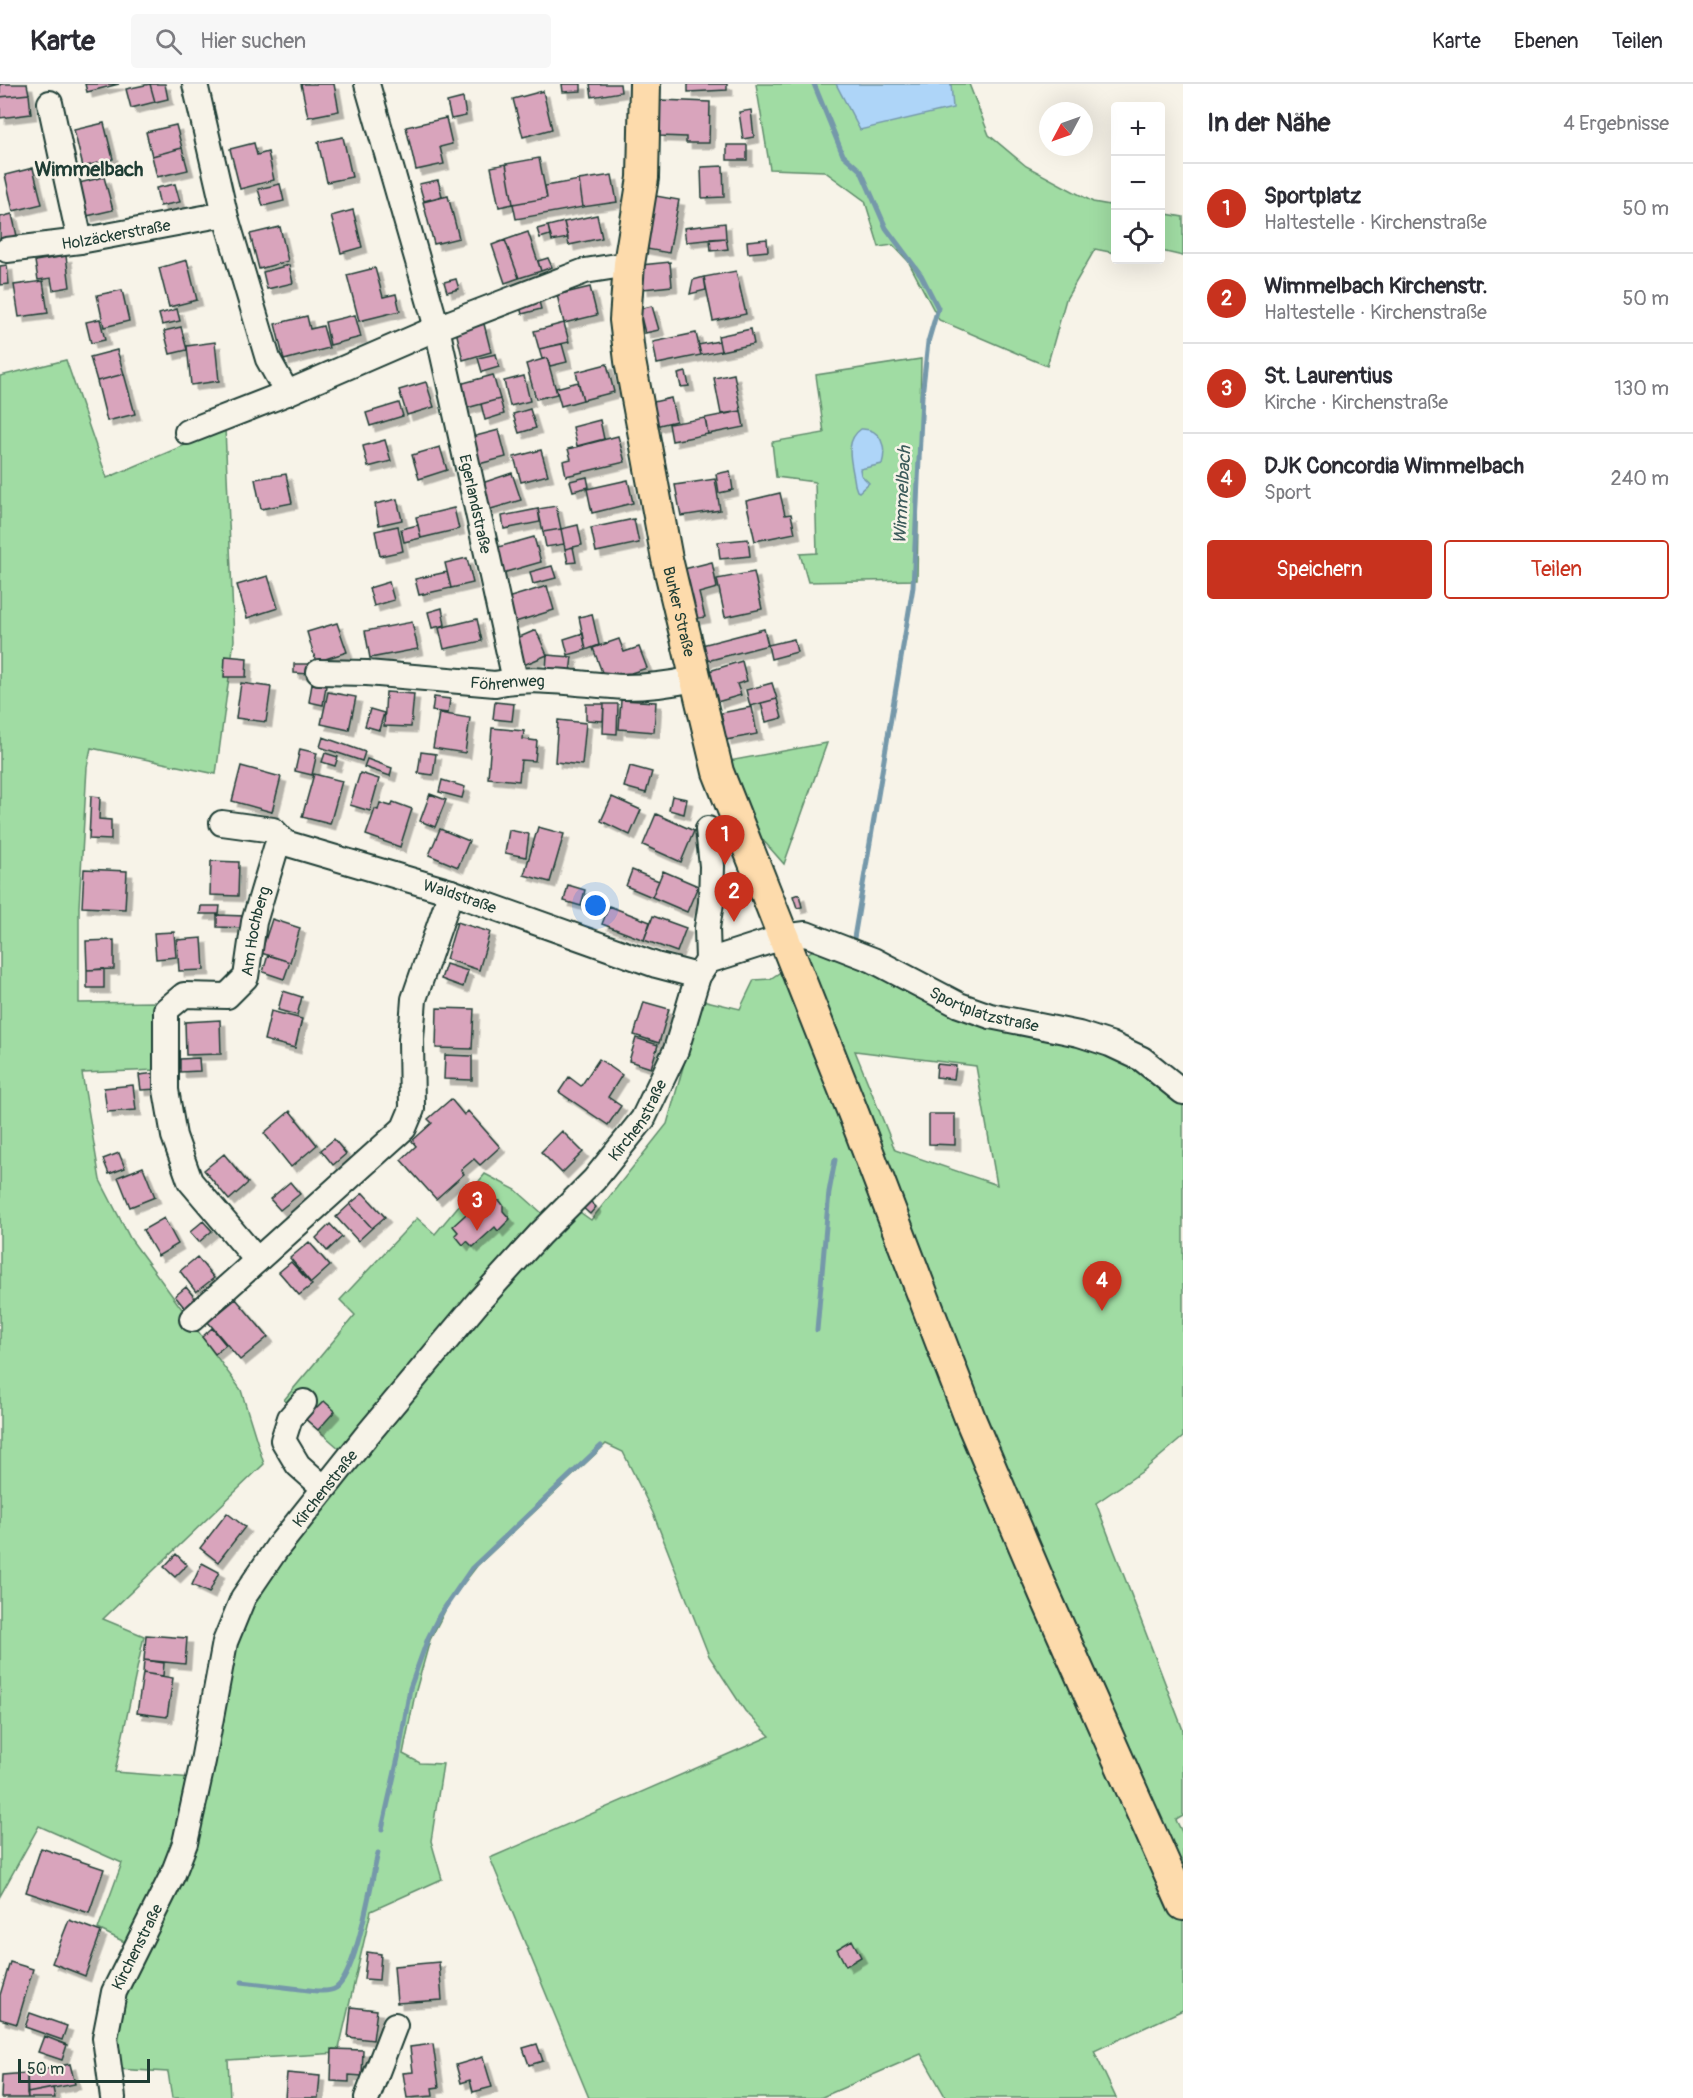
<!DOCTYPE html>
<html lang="de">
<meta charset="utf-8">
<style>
body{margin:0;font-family:Pangolin,sans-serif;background:#f7f7f7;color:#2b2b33}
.controls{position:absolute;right:18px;top:18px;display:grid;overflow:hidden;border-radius:6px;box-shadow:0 6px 24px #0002}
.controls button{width:54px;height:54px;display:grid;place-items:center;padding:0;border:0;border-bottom:2px solid #e1e1e2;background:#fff;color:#2b2b33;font:30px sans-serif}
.compass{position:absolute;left:1039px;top:18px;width:54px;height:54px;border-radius:50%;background:#fff;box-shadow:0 6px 24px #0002;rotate:229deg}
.scale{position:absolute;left:18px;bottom:15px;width:132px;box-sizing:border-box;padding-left:6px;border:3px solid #1f3d34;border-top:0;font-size:16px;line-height:21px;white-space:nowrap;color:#1f3d34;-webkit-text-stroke:4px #f7f3e8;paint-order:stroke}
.you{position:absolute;left:596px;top:822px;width:21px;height:21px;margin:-15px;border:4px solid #fff;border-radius:50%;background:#1a73e8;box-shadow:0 0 0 9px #1a73e833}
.badge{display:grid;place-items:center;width:39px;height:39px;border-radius:50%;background:#c8321e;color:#fff;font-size:20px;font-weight:700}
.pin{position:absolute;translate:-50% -50px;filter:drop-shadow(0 2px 3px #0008)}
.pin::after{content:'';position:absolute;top:32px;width:21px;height:18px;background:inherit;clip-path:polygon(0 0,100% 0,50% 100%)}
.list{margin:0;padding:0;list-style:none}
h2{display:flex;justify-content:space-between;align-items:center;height:78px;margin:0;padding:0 24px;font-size:26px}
h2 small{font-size:20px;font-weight:400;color:#7c7c81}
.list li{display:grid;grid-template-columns:39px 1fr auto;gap:18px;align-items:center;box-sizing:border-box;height:90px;padding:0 24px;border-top:2px solid #e1e1e2}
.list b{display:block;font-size:22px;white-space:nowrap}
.list p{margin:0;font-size:20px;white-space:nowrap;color:#7c7c81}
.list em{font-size:20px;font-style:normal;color:#7c7c81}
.actions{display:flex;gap:12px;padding:18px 24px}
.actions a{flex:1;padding:14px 0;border:2px solid #c8321e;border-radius:6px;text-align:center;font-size:21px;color:#c8321e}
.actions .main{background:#c8321e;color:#fff}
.icon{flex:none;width:33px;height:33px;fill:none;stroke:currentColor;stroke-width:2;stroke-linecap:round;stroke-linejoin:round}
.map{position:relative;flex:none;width:1183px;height:2014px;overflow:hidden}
header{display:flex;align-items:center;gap:36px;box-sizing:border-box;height:84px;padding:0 30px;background:#fff;border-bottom:2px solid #e1e1e2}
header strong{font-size:28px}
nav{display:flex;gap:33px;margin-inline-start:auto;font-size:21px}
.search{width:420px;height:54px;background:#f7f7f7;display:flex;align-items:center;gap:15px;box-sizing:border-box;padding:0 21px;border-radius:6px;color:#7c7c81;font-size:22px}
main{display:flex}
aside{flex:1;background:#fff}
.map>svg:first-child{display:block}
</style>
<header>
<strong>Karte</strong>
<div class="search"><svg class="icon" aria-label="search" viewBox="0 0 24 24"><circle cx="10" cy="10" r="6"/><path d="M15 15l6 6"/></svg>Hier suchen</div>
<nav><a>Karte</a><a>Ebenen</a><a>Teilen</a></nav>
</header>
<main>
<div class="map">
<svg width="1183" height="2014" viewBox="0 0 1183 2014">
<defs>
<filter id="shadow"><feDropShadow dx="5.5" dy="5.5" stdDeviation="0" flood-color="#0004"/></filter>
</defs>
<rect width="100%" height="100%" fill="#f7f3e8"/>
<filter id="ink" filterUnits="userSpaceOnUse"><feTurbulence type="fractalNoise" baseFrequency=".0167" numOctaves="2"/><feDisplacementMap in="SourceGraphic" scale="12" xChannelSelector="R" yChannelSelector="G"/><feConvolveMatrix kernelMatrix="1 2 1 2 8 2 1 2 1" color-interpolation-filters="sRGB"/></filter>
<g filter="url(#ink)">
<path fill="#a0dca3" stroke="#608c6c" stroke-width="1.5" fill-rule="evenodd" d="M756,0H969L989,51L1026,82L1093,118L1115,122V169L1095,165L1066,215L1047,282L939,236L908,177L893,161L879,163L865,117L824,87L770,85Z
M1161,129L1183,133V172L1161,167Z
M921,275L917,496L808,498L800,470L817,469L815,398L776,393L772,358L824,349L816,291Z
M66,276L107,394L225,344L234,556L216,690L91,664L87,683L79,823V919L158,918V986L82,989L100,1096L130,1154L241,1306L264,1380L103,1535L144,1552L115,1688L206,1695L236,1539L262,1495L574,1124L591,1136L667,1040L702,916L740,925L754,896L770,895L813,866L804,840L966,918L1183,999V1353L1143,1387L1096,1419L1183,1646V1732L1176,1736L1183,1750V1926L1094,1967L1116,2014H946L921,1970L820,2014H589L490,1774L770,1652L745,1627L709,1572L653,1429L623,1368L606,1360L477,1482L450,1517L430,1556L415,1610L403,1670L420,1679L443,1680L431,1757L442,1795L371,1827L338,1969L228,1976L230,2014H172L168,1988L116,1985L118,1929L141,1866L98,1845L122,1779L39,1742L0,1812V292ZM855,967L976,982L997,1101L895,1066Z
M827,659L784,780L754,746L729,677Z
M485,1090L516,1106L543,1130L341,1366L284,1316L355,1231L340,1216L417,1134L435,1150Z"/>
<path fill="#aed5f8" stroke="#7598aa" stroke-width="1.5" d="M836,0H951L953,24L860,46Z
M861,345C881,344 887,363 882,380L860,385L861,391L869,399L859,408L857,407L855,401C853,382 842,358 861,345Z"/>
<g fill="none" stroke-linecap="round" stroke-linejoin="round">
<path stroke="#7598aa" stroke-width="5" d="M814,0L843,71L861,87L886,144L921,191L938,224L928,258L922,312L913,503L854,854
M817,1246L829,1108L835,1076
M382,1745L398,1674L410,1604L428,1554L439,1532L472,1484L601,1362
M242,1898L317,1907C324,1907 330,1908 336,1904C357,1889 371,1797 378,1769"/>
</g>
<path fill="#d9a4bc" stroke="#1f3d34" stroke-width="1.5" filter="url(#shadow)" d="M0,0H27L29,10L0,13Z
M85,0H119L87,8Z
M150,0L155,18L131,24L126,5Z
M150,0H165L168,15L155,18Z
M301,0H334L339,27L308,33Z
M562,0H581V7L563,8Z
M590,0H620L621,8L592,13Z
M688,0H727V6L688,8Z
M543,7L552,45L523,53L513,15Z
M29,10L31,30L0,34V13Z
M463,14L466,32L451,35L447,18Z
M660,16L710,18L709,59H686V53L659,52Z
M751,26L754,53L743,55L739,28Z
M446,34L452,60L440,63L444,80L416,86L406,43Z
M104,39L113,75L83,83L74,46Z
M176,41L182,64L152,72L146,48Z
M343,53L352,93L327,98L318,58Z
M254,59L257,71L268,68L274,96L240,105L230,65Z
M727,61H747V76H727Z
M182,64L188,86L157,93L152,72Z
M539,74L547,114L513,120L506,80Z
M506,80L513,120L499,123L491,83Z
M723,82L724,113L702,114L701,83Z
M33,84L42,120L13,127L5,91Z
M612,91L617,118L583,123L579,96Z
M104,93L113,126L87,132L79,99Z
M438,96L442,112L424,117L419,100Z
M579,96L583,123L516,135L513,120L547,114L545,102Z
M175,100L180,118L160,122L156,104Z
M280,100L284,117L263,122L258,105Z
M650,111L679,116L669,169L641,164Z
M448,112L459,154L434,160L423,118Z
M353,126L362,163L341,169L331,132Z
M12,130L17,152L0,156V133Z
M597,131L602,154L569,161L564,138Z
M564,138L568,154L552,157L548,142Z
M725,139L726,154L686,158L684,144Z
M548,142L550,151L540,154L537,145Z
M280,143L288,177L259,185L250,150Z
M528,148L541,187L519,194L505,156Z
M726,154L728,165L711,167L710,155Z
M767,155L768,167L748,169L747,157Z
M505,156L519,194L505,199L492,161Z
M66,172L70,203L53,206L51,194L38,196L35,177Z
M548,174L552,183L541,187L538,177Z
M187,176L197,216L169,223L159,184Z
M670,178L672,202L643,205L641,181Z
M7,181L9,200L0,201V182Z
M289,181L293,199L267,205L263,188Z
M375,184L383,213L396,210L400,227L359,237L347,191Z
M736,187L746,230L713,237L704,193Z
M704,193L706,206L690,210L693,196Z
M456,195L459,205L447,208L444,198Z
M43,197L48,229L19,233L14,201Z
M590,203L597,231L564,239L557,211Z
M122,206L129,237L104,243L97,211Z
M537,210L541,225L522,230L518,215Z
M652,222L659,246L645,249L639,225Z
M177,225L180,237L162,241L159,230Z
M355,231L361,253L330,261L325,238Z
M307,232L310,245L323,242L329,264L284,276L275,240Z
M100,235L105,256L91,259L86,238Z
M564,239L569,258L539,265L534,247Z
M484,240L491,268L463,276L456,247Z
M181,243L187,266L170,270L164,247Z
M751,245L754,260L721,267L718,252Z
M696,249L701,271L657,280L653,258Z
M719,257L721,267L701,271L698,261Z
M215,258L219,297L191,301L187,262Z
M562,260L567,278L550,282L547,274L542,275L539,265Z
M117,266L124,290L97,297L90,273Z
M496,270L499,283L482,288L478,274Z
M547,274L557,310L536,315L526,280Z
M607,280L614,308L583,316L576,288Z
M686,288L689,302L681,303L678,290Z
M124,290L135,330L107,337L97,297Z
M734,290L741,327L721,330L714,294Z
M493,291L500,315L463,325L456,301Z
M524,292L530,317L510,322L504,297Z
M426,298L434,323L407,331L399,306Z
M578,298L583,316L561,322L556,304Z
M671,314L676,337L651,343L645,320Z
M500,315L504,330L485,336L481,320Z
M399,319L403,332L370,342L366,329Z
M530,325L536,344L519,349L513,330Z
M741,327L744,343L708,350L705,334Z
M705,334L708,350L672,357L669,340Z
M600,336L604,355L577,362L573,343Z
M499,346L506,373L475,381L468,354Z
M618,352L625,378L566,392L563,377L571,375L568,365Z
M385,356L391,377L368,383L363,362Z
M440,363L447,386L419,395L412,371Z
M541,366L548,391L521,398L514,373Z
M730,387L733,406L719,409L716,390Z
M512,389L521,416L484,427L476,401Z
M286,390L292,419L261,425L255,395Z
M587,393L589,403L573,407L570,397Z
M715,395L720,426L681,432L675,401Z
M628,396L633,419L592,429L587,405Z
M780,409L785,431L791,430L795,449L755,457L746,417Z
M397,415L402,436L379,441L375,420Z
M556,422L561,445L543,448L538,425Z
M454,424L459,445L421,454L416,433Z
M538,425L540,438L504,445L502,432Z
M634,435L639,459L596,468L591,444Z
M418,441L421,454L404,458L401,445Z
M578,441L582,461L565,465L561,445Z
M398,442L403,467L380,472L375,447Z
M561,445L564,460L546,463L543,448Z
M534,453L541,478L499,490L491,465Z
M748,455L750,472L720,475L718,458Z
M573,463L576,478L568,479L565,465Z
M467,474L473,499L451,504L445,479Z
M712,478L717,504L699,509L705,533L688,536L676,487Z
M552,482L556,494L533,500L530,488Z
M447,488L451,504L419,511L415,495Z
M754,488L762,525L725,533L717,495Z
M268,492L278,524L247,534L237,501Z
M389,498L394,516L374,522L369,504Z
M547,502L554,526L512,539L504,515Z
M442,524L445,541L432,544L428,528Z
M592,530L599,561L586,566L579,533Z
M477,535L482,557L444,565L439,544Z
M412,538L418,565L370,574L365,547Z
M337,539L347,568L316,578L307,548Z
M764,545L768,561L703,578L698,562Z
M536,546L547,571L519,583L508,558Z
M583,549L586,566L568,571L564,555Z
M619,555L624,568L639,563L647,584L631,589L603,591L593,564Z
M794,555L797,568L771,575L768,561Z
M547,571L572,573L570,589L546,587Z
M225,572L247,574L246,593H224Z
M742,577L747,597L737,600L741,611L717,618L709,587Z
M294,580H309V590L294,589Z
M241,599L271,603L266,638L236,634Z
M772,599L777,615L750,622L746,606Z
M312,600L326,602L323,621L309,618Z
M328,608L356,613L349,646L321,640Z
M386,608L414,610L411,643L384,642Z
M434,613L450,615L448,629L432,627Z
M777,615L782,634L766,638L761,619Z
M621,616L656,618L654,648L619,645Z
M495,618L514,620L512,637L493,635Z
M586,620H604L603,637L586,636Z
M604,620H618L617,650L603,649Z
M752,623L757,650L726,656L721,629Z
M370,625L384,629L379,646L365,642Z
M439,629L470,634L465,669L433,664Z
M558,636L586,639L582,681L555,678Z
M492,644L524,647L523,655L537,657L535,677L521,676L519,697L488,694Z
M323,653L365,668L362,677L320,663Z
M300,665L317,669L312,691L295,687Z
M421,668L436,670L433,691L418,689Z
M325,669L338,673L335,682L322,678Z
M367,675L392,684L390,692L364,683Z
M241,682L281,693L272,728L232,717Z
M630,682L652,688L646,709L624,703Z
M360,689L379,695L370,727L350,721Z
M314,690L342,697L330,740L302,733Z
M442,696L465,703L462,714L439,708Z
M430,710L446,716L435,743L420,737Z
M91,712L100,713L99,735L111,736V756L89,755Z
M672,712L687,715L684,730L669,726Z
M612,713L641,726L630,751L601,737Z
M393,718L412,725L400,763L366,751L375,725L378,726L380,719L391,722Z
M656,730L694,747L681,778L643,761Z
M538,743L564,750L550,798L524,791Z
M440,745L469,757L458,783L429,771Z
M509,746L529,750L526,773L505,769Z
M211,777L239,778L238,812L210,811Z
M84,785L127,787L125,825L82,823Z
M632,786L659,797L652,813L626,802Z
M663,787L698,802L687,828L652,813Z
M568,801L585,806L581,822L564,817Z
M799,810L802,823L797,824L793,812Z
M201,822H220L219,830H200Z
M609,822L650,838L644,856L602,840Z
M217,831L245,832V844L217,843Z
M653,832L686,844L677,868L644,856Z
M272,835L300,844L290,878L261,869Z
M457,838L490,848L479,886L446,875Z
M174,848L176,873L156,875L154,849Z
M202,854L204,886L179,887L177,856Z
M114,856V885L87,886L86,857Z
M268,871L290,878L284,895L263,888Z
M446,880L468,887L463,903L441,895Z
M104,885V904H87V886Z
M283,907L302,913L297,931L278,926Z
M644,918L669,925L659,959L634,951Z
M437,924L474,925L472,965L436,964Z
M271,927L302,935L295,964L264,956Z
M220,936L221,970L186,971L185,938Z
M636,954L658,961L651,984L629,977Z
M445,971L472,972V996L444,995Z
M199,974L200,987L180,988V975Z
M599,975L622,991L608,1013L621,1022L608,1041L559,1008L569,993L581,1002Z
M937,980L956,982L954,995L936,993Z
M156,989L158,1005L141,1006L139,991Z
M133,1001L136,1026L107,1028L104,1004Z
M451,1015L464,1031L468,1027L500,1063L480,1081L474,1075L461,1086L464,1090L436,1115L401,1076L416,1062L412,1057L432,1039L428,1035Z
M290,1027L317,1061L291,1083L264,1049Z
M929,1030H955V1061L929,1060Z
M562,1047L583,1068L562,1089L541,1068Z
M334,1055L346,1070L333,1081L321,1066Z
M119,1069L125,1084L109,1090L103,1075Z
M224,1070L248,1099L229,1116L204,1086Z
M143,1083L155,1113L130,1123L118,1093Z
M290,1098L300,1110L280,1126L270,1115Z
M483,1105L493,1116L500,1117L503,1121V1127L510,1135L498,1147L495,1143L473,1163L467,1157L463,1161L455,1151L458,1148L453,1142L475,1122L470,1116Z
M363,1109L385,1133L372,1144L350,1120Z
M589,1116L596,1123L590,1130L582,1123Z
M350,1120L372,1144L358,1157L336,1133Z
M164,1134L178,1160L158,1172L143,1146Z
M203,1137L212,1147L199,1158L190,1148Z
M330,1140L342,1153L327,1167L316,1154Z
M309,1158L330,1182L311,1199L290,1174Z
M197,1173L214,1194L196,1208L180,1187Z
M291,1178L312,1201L299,1211L279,1188Z
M186,1203L198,1218L187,1227L175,1212Z
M236,1215L268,1253L240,1276L208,1238Z
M212,1244L226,1261L215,1270L202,1253Z
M324,1317L335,1327L318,1346L302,1332L310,1323L317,1324Z
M227,1429L245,1443L218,1478L200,1464Z
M176,1470L187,1481L175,1493L164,1483Z
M202,1479L219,1488L209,1509L192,1501Z
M146,1551L187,1554L185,1580L144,1576Z
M144,1576L164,1579L163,1592L143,1589Z
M143,1589L173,1594L167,1633L137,1629Z
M41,1764L104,1785L89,1829L26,1808Z
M69,1836L101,1848L85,1892L52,1879Z
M852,1856L861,1873L846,1882L837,1865Z
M367,1868L381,1870L379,1896L364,1895Z
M10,1878L33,1885L17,1940L0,1935V1911Z
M439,1878L442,1916L397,1919L394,1882Z
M351,1923L377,1926L373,1956L348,1953Z
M30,1929L67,1942L62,1956L25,1943Z
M44,1952L67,1961L62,1976L38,1968Z
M433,1960L439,2003L432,2004L433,2012L407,2014L403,1989L413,1988L410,1963Z
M537,1960L543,1977L529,1981L523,1964Z
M332,1965L363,1966L362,1992L349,1991V1998L331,1997Z
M483,1973L492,2003L473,2008L470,1996L461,1999L456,1981Z
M70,1980L75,2000L27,2009V1989Z
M27,1989L28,2014H1L2,1991Z
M287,1989L320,1992L318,2014H285Z
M53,2004L55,2014H28L27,2009Z"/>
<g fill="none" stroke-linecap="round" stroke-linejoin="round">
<defs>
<g id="minor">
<path d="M195,0L225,130L268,275L287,309"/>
<path id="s1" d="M367,0L437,244L515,596"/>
<path d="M50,19L80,157"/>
<path id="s2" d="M7,166L80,157L225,130"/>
<path d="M187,348L287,309L437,244L585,187L629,180"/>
<path id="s3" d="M319,588L367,589L495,600C537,591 583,601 625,603C649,603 671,600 694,595"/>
<path id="s4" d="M222,739L273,746L285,759L451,808L656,881L698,892"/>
<path d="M708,745L712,782L711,819L707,844L708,877"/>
<path id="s5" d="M257,1176L190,1097L174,1052L166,1006V926L184,911L227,912L246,893L254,838L276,764L285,759"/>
<path d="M192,1235L404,1044L412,1025L411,955L414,915L451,808"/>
<path d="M304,1318L290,1334L283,1356L298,1381L324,1404"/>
<path id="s6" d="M113,2014L105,1954L114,1908L173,1790L185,1759L203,1677L225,1558L243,1514L277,1464L367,1351L479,1217L540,1150L594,1096L643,1035L676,966L698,892L708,877L783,853L806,850L873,876L959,921L990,932L1079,950L1110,960L1142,975L1183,1008"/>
<path d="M367,2014L395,1941"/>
</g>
<g id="major">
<path id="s7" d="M645,0L643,94L629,180L625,236L630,277L667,475L718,688L854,1031L971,1337L1045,1511L1183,1821"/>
</g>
</defs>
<use href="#minor" stroke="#1f3d34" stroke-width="28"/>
<use href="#major" stroke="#1f3d34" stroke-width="34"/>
<use href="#minor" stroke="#f7f3e8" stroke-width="24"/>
<use href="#major" stroke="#fddbac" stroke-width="30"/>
</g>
</g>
<g text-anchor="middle" stroke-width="5" stroke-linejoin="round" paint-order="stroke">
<g font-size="16" fill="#1f3d34" stroke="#f7f3e8">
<text dy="6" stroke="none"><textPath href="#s2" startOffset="110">Holzäckerstraße</textPath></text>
<text dy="6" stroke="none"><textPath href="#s1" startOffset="434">Egerlandstraße</textPath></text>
<text dy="6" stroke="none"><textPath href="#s7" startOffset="534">Burker Straße</textPath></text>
<text dy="6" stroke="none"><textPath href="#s3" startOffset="189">Föhrenweg</textPath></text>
<text dy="6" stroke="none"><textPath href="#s4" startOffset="252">Waldstraße</textPath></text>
<text dy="6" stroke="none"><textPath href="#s5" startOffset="418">Am Hochberg</textPath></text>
<text dy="6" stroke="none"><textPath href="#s6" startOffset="1618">Sportplatzstraße</textPath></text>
<text dy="6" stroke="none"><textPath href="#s6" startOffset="1146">Kirchenstraße</textPath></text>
<text dy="6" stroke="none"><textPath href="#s6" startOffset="662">Kirchenstraße</textPath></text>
<text dy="6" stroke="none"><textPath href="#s6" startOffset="158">Kirchenstraße</textPath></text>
</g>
<g font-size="18" font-style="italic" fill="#3c5b5b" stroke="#f7f3e8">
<text transform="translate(902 411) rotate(-87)" y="6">Wimmelbach</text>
</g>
<g font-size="20" font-weight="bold" fill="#1f3d34" stroke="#f7f3e8">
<text x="89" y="92">Wimmelbach</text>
</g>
</g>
</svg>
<div class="controls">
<button>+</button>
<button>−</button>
<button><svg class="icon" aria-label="locate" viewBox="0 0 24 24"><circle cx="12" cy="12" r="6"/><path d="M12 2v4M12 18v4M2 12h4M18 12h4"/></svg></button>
</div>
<svg class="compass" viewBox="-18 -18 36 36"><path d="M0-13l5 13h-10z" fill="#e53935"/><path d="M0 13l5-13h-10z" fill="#7c7c81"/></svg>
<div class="scale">50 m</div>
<div class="you"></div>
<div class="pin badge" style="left:725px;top:781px">1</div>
<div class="pin badge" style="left:734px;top:838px">2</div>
<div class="pin badge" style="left:477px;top:1147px">3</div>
<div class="pin badge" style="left:1102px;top:1227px">4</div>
</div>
<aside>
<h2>In der Nähe<small>4 Ergebnisse</small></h2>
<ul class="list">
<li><span class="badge">1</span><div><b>Sportplatz</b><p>Haltestelle · Kirchenstraße</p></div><em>50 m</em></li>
<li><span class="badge">2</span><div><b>Wimmelbach Kirchenstr.</b><p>Haltestelle · Kirchenstraße</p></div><em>50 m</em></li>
<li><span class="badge">3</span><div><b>St. Laurentius</b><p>Kirche · Kirchenstraße</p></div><em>130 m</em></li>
<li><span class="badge">4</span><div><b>DJK Concordia Wimmelbach</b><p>Sport</p></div><em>240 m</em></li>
</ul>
<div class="actions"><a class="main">Speichern</a><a>Teilen</a></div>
</aside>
</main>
